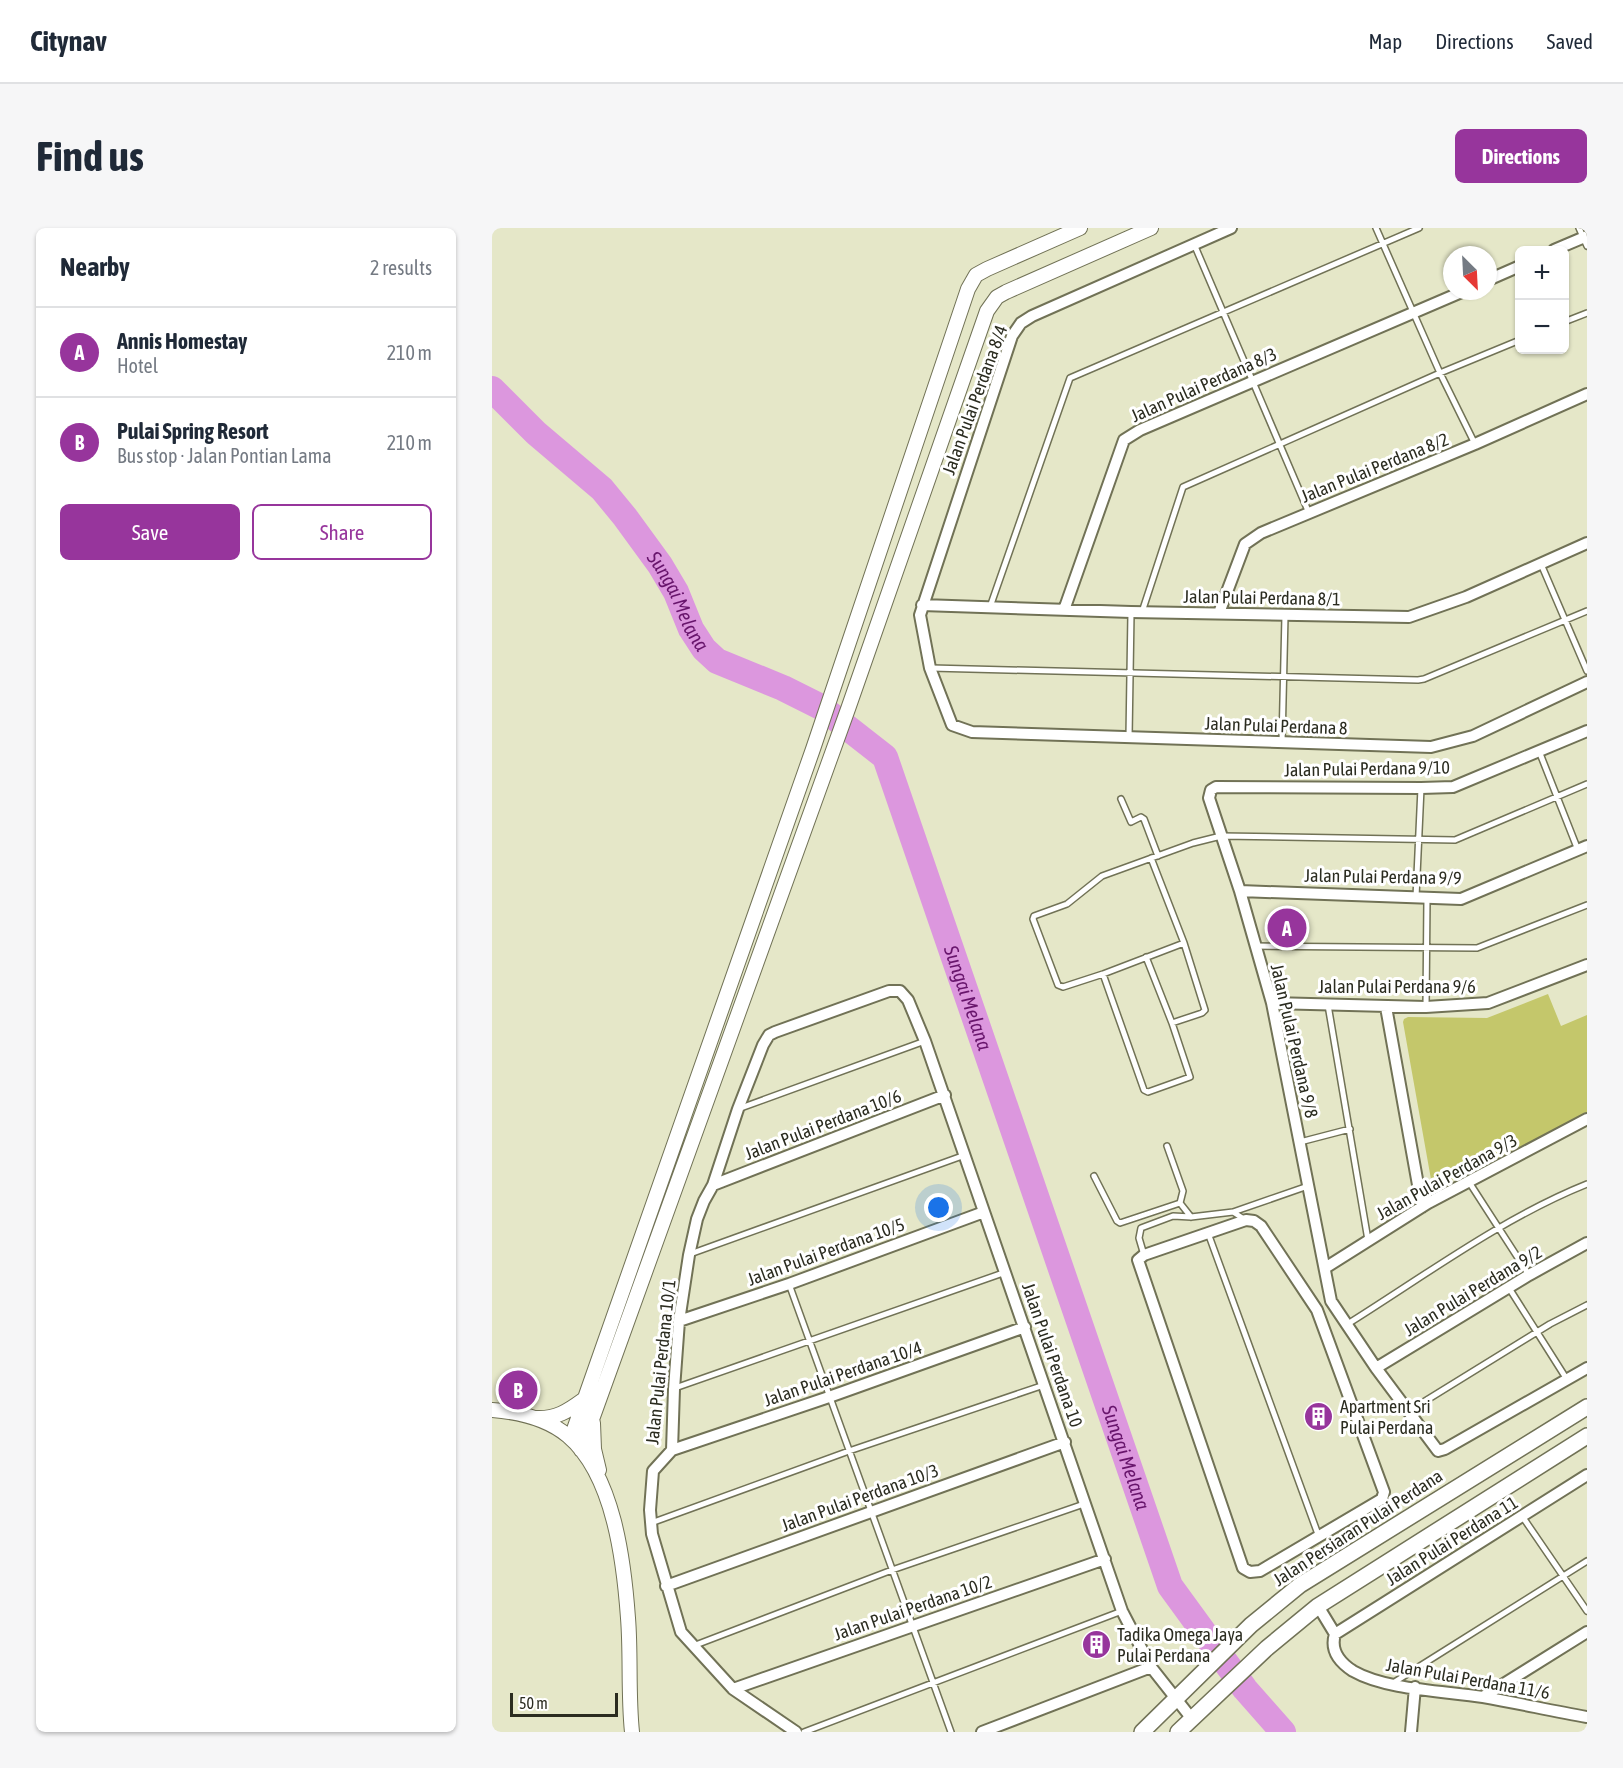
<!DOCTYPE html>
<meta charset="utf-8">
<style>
body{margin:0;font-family:"Asap Condensed",sans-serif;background:#f6f6f7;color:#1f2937}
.controls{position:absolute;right:18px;top:18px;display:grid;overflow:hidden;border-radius:9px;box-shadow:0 2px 4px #0004}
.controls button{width:54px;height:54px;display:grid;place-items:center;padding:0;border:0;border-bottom:2px solid #e0e1e3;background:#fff;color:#1f2937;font:30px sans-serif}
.compass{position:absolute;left:951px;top:18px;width:54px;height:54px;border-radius:50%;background:#fff;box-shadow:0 2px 4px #0004;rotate:156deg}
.scale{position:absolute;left:18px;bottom:15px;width:108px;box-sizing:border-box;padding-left:6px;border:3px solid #2b2c20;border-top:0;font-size:16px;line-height:21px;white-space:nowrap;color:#2b2c20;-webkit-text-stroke:4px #fff;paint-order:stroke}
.you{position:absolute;left:447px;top:980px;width:21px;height:21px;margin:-15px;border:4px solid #fff;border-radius:50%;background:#1a73e8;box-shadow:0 0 0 9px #1a73e833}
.badge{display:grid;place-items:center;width:39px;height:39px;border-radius:50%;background:#97359c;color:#fff;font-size:20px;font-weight:700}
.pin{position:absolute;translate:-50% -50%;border:3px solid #fff;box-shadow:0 2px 6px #0006}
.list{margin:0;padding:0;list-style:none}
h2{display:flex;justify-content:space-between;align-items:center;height:78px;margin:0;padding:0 24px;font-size:26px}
h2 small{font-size:20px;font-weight:400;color:#747a83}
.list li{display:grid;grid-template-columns:39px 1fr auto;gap:18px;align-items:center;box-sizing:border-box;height:90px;padding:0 24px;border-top:2px solid #e0e1e3}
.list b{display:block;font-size:22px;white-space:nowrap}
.list p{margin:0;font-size:20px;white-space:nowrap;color:#747a83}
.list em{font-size:20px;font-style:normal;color:#747a83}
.actions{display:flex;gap:12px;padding:18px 24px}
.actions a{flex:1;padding:14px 0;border:2px solid #97359c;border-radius:9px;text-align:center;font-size:21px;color:#97359c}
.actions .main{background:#97359c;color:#fff}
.map{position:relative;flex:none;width:1095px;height:1504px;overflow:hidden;border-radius:9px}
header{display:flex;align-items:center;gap:36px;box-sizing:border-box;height:84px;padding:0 30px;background:#fff;border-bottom:2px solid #e0e1e3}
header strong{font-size:28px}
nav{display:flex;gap:33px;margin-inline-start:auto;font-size:21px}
.intro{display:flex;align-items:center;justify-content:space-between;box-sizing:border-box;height:144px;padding:0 36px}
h1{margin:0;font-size:42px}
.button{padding:15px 27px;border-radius:9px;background:#97359c;color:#fff;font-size:21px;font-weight:700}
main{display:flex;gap:36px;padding:0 36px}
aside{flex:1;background:#fff;border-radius:9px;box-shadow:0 2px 4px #0004}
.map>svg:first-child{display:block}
</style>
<header>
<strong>Citynav</strong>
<nav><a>Map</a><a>Directions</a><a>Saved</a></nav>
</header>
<div class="intro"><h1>Find us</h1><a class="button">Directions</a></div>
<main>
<aside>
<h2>Nearby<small>2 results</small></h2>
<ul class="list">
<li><span class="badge">A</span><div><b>Annis Homestay</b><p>Hotel</p></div><em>210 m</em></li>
<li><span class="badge">B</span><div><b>Pulai Spring Resort</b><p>Bus stop · Jalan Pontian Lama</p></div><em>210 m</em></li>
</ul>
<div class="actions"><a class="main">Save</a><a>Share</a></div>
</aside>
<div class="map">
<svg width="1095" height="1504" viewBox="0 0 1095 1504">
<rect width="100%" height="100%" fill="#e5e7c8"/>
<path fill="#c4c76b" d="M1056,766L1069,798L1095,787V887L943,960L940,957L911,794L912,791L916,789L995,790Z"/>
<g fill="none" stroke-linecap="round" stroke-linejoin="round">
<path stroke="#dc97de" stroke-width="26" id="s1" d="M0,161L44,205L110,261L133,289L168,337L184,364L199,401L212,421L225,433L291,460L329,479L393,529L678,1358L753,1461L791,1504"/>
<defs>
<path id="service" d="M884,0L948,145L983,216
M1087,0L1095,18
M702,16L817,285
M1072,94L1095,85
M1049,336L1095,443
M498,379L578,150L927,0
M650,384L691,259L948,145L1028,112
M439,440L926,452L932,451L1095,383
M637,509L639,385
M790,514L793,388
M1047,523L1086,622
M629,571L639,594L649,589L652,591L666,628
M659,630L692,715L713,782L710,785L680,795
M924,669L929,560
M692,715L611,746L571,759L566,757L541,691L542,688L575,676L610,648L701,615L729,608L963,612L1095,556
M762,718L985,720L1095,677
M611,746L652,862L656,864L698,849L680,795L654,729
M836,777L876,1012
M934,779L935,670
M246,881L433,813
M808,914L858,901
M675,918L691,963L688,975
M602,948L625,993L628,995L688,975L699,989
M977,954L1037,1047
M741,984L816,958
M716,1005L827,1309
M198,1026L473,927
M652,1027L647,1010L649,1000L681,988L699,989L741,984L752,991
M297,1056L459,1504
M1017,1060L1074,1150
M854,1097C931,1049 1010,990 1095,956
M183,1160L514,1044
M917,1183L1058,1096L1095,1077
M1030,1288L1095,1383
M159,1295L357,1223L552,1157
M201,1418L400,1342L592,1276
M901,1455L1095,1333
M312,1504L630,1383"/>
<path id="minor" d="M739,0L540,88L529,95L520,108L428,387L438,440L460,497L480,504L939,519L981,508L1095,454
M1062,22L1095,8
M996,52L1028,38
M430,377L639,384L917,389L974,369L1095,315
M572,382L632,212L648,202L972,63
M727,385L753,316L769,305L983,216L1095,166
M1095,503L961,559L929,560L724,559L719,562L717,570L748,663L780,775L839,1073L884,1140L946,1223L953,1221L1095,1140
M748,663L969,671L1095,618
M780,775L934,779L996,775L1095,737
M894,779L930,979
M221,957L453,867
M754,992L762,993L769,998L825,1082L892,1264L890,1271L768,1343L758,1344L751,1340L646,1032L652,1027Z
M833,1040L936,975L1095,891
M187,1093L297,1056L492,984
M884,1140L1037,1047L1095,1015
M180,1222L337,1169L533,1099
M174,1358L573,1214
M826,1378L843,1406
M843,1406L1095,1247
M843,1406C838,1422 847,1434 861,1443C894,1462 953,1463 991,1469C1026,1475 1060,1483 1095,1489
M241,1461L613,1331
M991,1469L1095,1404
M304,1504L241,1461L189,1404L160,1306L158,1282L161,1243L180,1222L182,1161L187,1093L197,1027L205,991L212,973L221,957L246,881L271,817L277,807L283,804L397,763H408L416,772L433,813L630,1383L659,1439L700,1491
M490,1504L659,1439
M919,1504L923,1459"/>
<path id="tertiary" d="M0,1182C26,1184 56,1191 76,1208C122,1247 132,1334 136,1390C139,1428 136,1466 140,1504
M44,1190C64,1191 76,1183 91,1172
M101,1195L102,1221L107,1242
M79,1210L321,521L476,61L484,47L495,41L588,0
M89,1222L356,481L495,83L505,69L514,64L659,0"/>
<path id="secondary" d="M650,1504L759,1397L808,1357L1095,1179
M686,1504L775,1420L826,1378L1095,1208"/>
</defs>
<use href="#service" stroke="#717256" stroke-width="8"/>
<use href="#minor" stroke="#717256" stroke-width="14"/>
<use href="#tertiary" stroke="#717256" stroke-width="16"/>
<use href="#secondary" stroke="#717256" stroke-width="18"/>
<use href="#service" stroke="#fff" stroke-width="5"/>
<use href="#minor" stroke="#fff" stroke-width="10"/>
<use href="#tertiary" stroke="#fff" stroke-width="14"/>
<use href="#secondary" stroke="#fff" stroke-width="15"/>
</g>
<defs>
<symbol id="building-disc" viewBox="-11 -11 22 22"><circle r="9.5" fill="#97359c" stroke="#fff"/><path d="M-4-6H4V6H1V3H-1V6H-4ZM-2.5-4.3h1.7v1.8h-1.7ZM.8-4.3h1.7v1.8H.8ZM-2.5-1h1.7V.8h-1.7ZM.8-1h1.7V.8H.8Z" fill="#fff"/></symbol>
</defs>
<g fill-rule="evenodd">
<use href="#building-disc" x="810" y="1172" width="33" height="33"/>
<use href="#building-disc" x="588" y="1400" width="33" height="33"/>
</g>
<g text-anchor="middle" stroke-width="6" stroke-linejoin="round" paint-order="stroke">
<g font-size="18" fill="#2b2c20" stroke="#fff">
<text transform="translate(712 157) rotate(-24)" y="6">Jalan Pulai Perdana 8/3</text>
<text transform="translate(483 172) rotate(-70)" y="6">Jalan Pulai Perdana 8/4</text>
<text transform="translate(883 240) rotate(-22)" y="6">Jalan Pulai Perdana 8/2</text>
<text transform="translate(770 370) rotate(1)" y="6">Jalan Pulai Perdana 8/1</text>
<text transform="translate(784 498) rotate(2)" y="6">Jalan Pulai Perdana 8</text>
<text transform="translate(875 541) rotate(-1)" y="6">Jalan Pulai Perdana 9/10</text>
<text transform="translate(891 649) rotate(1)" y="6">Jalan Pulai Perdana 9/9</text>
<text x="905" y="765">Jalan Pulai Perdana 9/6</text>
<text transform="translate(802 813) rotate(77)" y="6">Jalan Pulai Perdana 9/8</text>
<text transform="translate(331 897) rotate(-21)" y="6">Jalan Pulai Perdana 10/6</text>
<text transform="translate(955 949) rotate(-29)" y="6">Jalan Pulai Perdana 9/3</text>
<text transform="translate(334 1024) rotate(-20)" y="6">Jalan Pulai Perdana 10/5</text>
<text transform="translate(981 1063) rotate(-31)" y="6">Jalan Pulai Perdana 9/2</text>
<text transform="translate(560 1127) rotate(71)" y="6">Jalan Pulai Perdana 10</text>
<text transform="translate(169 1134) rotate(-84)" y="6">Jalan Pulai Perdana 10/1</text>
<text transform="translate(351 1146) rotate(-19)" y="6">Jalan Pulai Perdana 10/4</text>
<text transform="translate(368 1270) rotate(-20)" y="6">Jalan Pulai Perdana 10/3</text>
<text transform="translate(866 1300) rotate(-33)" y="6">Jalan Persiaran Pulai Perdana</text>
<text transform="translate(960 1313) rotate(-32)" y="6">Jalan Pulai Perdana 11</text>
<text transform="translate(421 1380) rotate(-19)" y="6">Jalan Pulai Perdana 10/2</text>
<text transform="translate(976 1451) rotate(10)" y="6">Jalan Pulai Perdana 11/6</text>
</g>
<g font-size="18" fill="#2b2c20" stroke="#fff" text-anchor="start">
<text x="848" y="1185">Apartment Sri<tspan x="848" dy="21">Pulai Perdana</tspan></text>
<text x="625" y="1413">Tadika Omega Jaya<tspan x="625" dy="21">Pulai Perdana</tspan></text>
</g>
<g font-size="20" font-style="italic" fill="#68156c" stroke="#fff">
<text dy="7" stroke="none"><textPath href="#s1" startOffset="285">Sungai Melana</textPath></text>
<text dy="7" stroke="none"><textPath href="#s1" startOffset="807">Sungai Melana</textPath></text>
<text dy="7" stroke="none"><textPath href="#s1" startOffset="1293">Sungai Melana</textPath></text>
</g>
</g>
</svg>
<div class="controls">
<button>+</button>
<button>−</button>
</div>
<svg class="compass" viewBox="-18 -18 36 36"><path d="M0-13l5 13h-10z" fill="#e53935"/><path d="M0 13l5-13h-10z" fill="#747a83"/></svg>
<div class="scale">50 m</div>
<div class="you"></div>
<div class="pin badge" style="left:795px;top:700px">A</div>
<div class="pin badge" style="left:26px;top:1162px">B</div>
</div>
</main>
